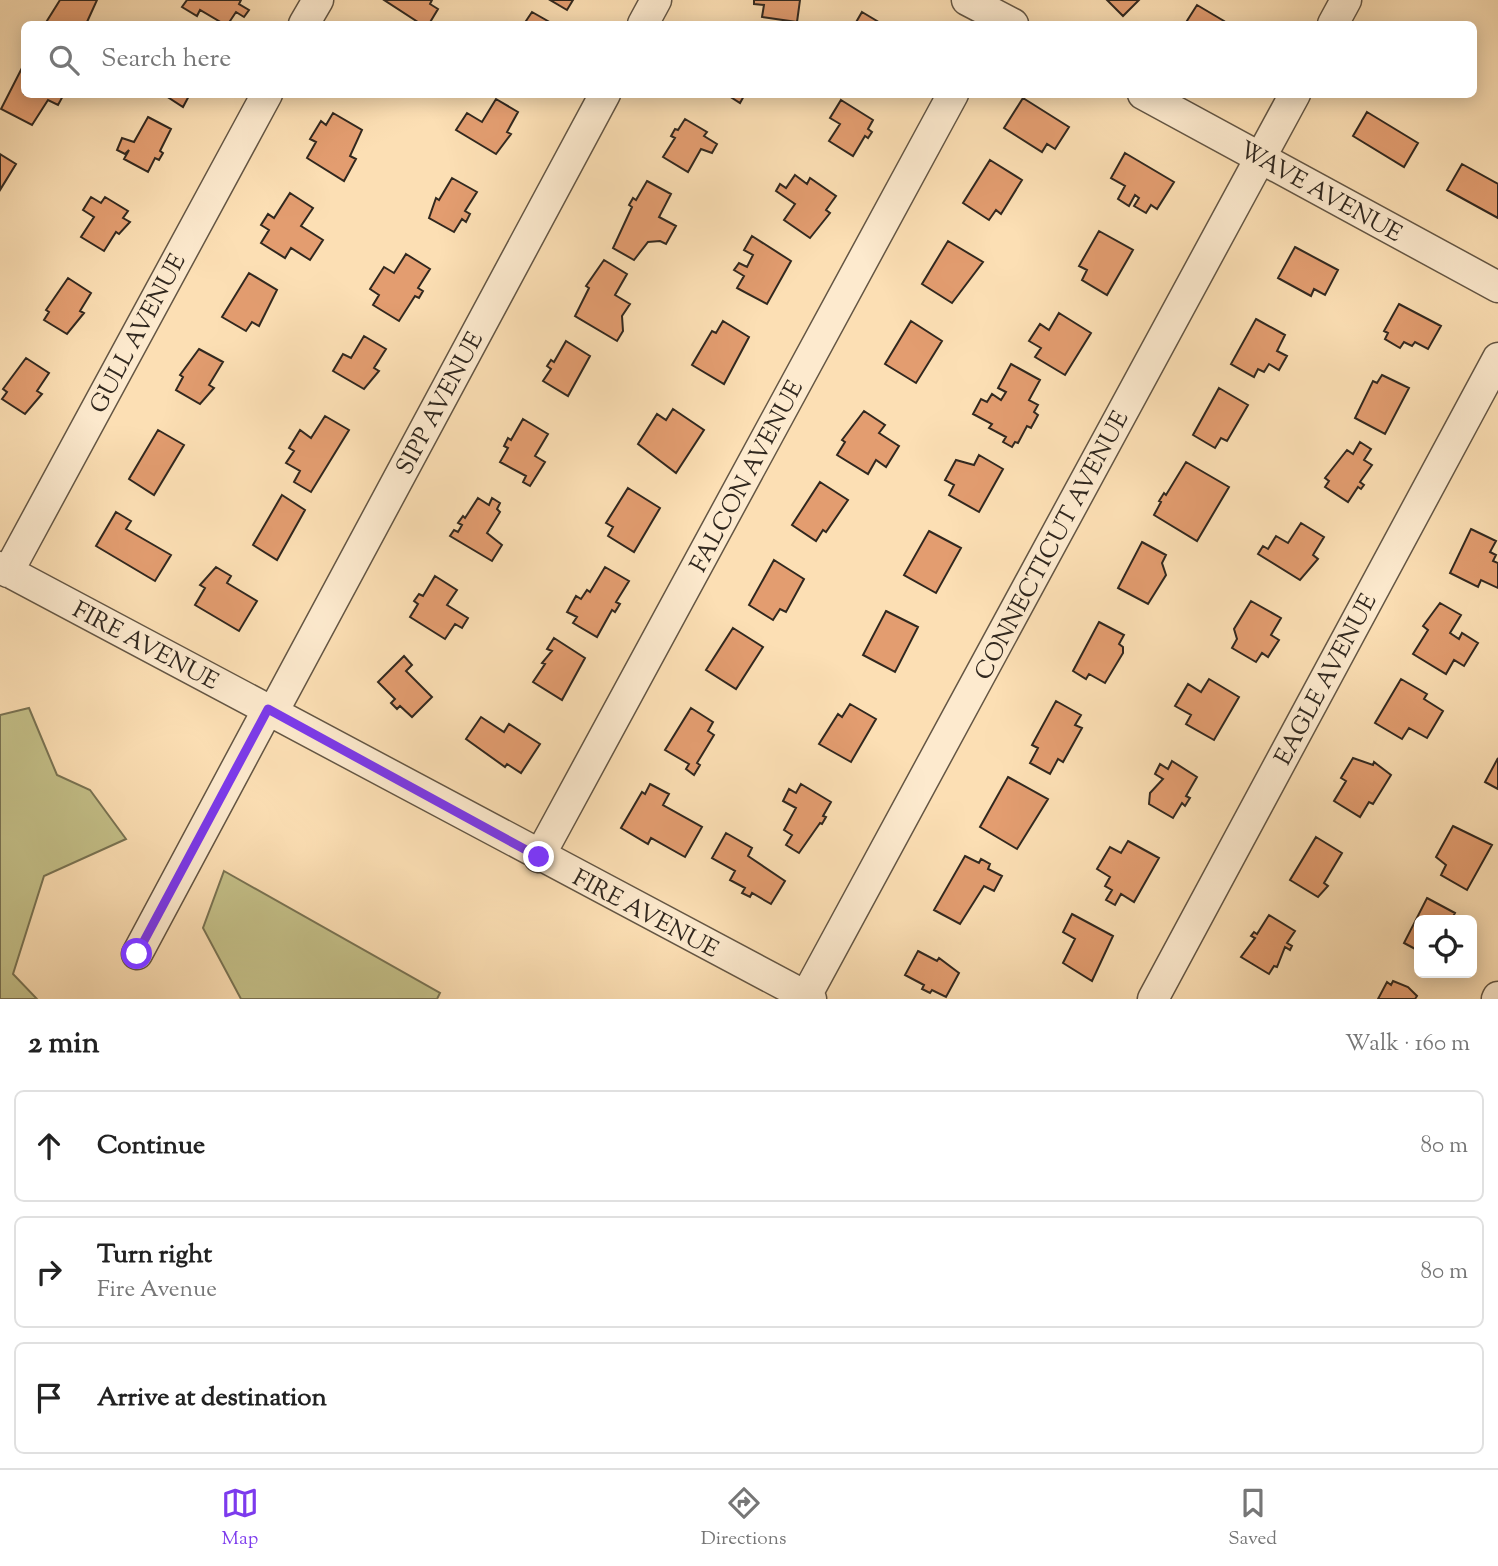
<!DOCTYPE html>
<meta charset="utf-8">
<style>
body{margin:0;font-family:"Sorts Mill Goudy",serif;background:#f6f6f6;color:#222}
.controls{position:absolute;right:21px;bottom:21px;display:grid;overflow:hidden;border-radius:10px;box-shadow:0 4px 18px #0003}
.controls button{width:63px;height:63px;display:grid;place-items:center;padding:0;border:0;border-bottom:2px solid #e0e0e0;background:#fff;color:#222;font:35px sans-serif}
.stop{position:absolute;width:21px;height:21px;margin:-16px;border:5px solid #7c3aed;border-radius:50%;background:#fff}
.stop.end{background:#7c3aed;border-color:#fff;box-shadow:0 2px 7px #0008}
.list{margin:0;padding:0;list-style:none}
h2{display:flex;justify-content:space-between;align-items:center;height:91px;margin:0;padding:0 28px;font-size:30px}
h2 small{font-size:23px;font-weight:400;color:#767676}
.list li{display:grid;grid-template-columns:46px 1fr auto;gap:21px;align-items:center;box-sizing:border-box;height:112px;margin:0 14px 14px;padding:0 14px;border:2px solid #e0e0e0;border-radius:10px}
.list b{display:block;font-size:26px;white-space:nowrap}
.list p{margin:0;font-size:23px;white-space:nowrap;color:#767676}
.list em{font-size:23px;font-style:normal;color:#767676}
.icon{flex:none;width:38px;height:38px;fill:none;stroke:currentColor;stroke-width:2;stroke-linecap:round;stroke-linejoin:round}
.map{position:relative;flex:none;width:1498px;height:999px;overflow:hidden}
.search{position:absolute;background:#fff;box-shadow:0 4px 18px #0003;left:21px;right:21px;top:21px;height:77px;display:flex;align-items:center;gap:18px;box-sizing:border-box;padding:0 24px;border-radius:10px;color:#767676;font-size:26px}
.sheet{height:469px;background:#fff}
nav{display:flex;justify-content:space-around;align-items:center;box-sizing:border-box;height:98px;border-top:2px solid #e0e0e0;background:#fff;font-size:19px;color:#767676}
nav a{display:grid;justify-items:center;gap:4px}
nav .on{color:#7c3aed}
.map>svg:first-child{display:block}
</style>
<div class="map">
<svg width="1498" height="999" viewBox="0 0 1498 999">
<rect width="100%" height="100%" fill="#fcdfb4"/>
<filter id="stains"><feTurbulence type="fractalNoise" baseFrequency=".00286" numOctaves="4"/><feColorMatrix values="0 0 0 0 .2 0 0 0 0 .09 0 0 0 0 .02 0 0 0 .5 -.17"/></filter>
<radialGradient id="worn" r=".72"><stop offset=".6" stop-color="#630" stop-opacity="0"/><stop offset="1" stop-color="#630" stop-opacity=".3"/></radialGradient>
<path fill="#c4c089" stroke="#7a7454" stroke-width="2" d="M29,708L57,775L90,790L126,839L44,876L13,974L37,999H0V715Z
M224,871L440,993L437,999H241L203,928Z"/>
<path fill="#e39d70" stroke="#31281f" stroke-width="2" d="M60,0H97L87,22L90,24H45Z
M187,0H241L239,4L249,10L244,17L236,12L228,24H224L200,10L197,16L182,7Z
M384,0H432L430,4L438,9L429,24H421Z
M550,0H573L567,10Z
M754,0H800L797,22L762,17L764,5L754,4Z
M1107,0H1139L1123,16Z
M1197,5L1224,21L1222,24H1185Z
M532,12L553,24H524Z
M862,12L882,24H855Z
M24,64V94H64L58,105L48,100L32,125L1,109Z
M163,94H190L183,107Z
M726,94H745L740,103Z
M1023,98L1069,127L1055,149L1047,144L1042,152L1004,128Z
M496,99L518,112L507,132L511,134L496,154L456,130L467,113L482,122Z
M841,100L873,120L868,129L872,132L868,138L865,136L853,156L829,141L840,124L830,118Z
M1367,112L1418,143L1404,167L1353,136Z
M333,113L362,130L350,156L356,159L344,181L307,158L316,142L310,139L321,121L326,125Z
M148,117L171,129L160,151L163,153L159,160L155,158L148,172L124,159L129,150L125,154L117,150L122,138L134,142Z
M685,119L707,132L704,136L717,144L712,153L701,149L688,172L663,157L675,138L671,136L675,129L678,130Z
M1125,153L1174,182L1157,209L1151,205L1146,213L1134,206L1139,198L1135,195L1129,206L1118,199L1125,186L1111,178Z
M0,154L16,164L0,190Z
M990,160L1022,180L1001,214L996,210L989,220L963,203Z
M1462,164L1498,184V218L1447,190Z
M795,175L807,184L810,178L836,196L826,210L830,213L810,238L784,220L795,204L776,191L780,184L786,188Z
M452,178L477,192L465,211L470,214L466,222L462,219L454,232L429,218L436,198L439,200Z
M647,181L671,194L659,217L676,226L666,244L660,241L648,242L634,260L613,248L632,207L629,205L633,198L636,200Z
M290,193L313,208L301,226L323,240L310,260L291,248L285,258L261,243L269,230L261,225L268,214L274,218Z
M91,197L101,203L105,197L128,211L123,218L130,222L119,234L116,232L104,251L81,237L94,217L83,210Z
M1099,231L1133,250L1107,295L1082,280L1087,270L1079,266Z
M752,236L791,261L767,304L737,288L744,276L734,270L739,263L747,267L753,255L744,250Z
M948,241L983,262L952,303L922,284Z
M1295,247L1338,270L1325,295L1314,289L1311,296L1278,278Z
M406,254L430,269L418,288L423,291L419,298L415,296L399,321L373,305L379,295L370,289L384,267L394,273Z
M604,260L627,274L615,295L630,304L622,316L623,331L617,341L575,316L589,288L586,286Z
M249,273L277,290L259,326L252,322L246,331L222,317Z
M68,278L91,293L80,311L84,313L67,334L44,320L49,312L46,310Z
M1399,304L1441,326L1428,349L1415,342L1412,346L1404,342L1400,348L1385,339L1388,333L1384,331Z
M1059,313L1091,333L1065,375L1035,357L1041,348L1029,341L1040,324L1049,330Z
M1256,319L1285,335L1277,351L1287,356L1279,370L1269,364L1264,372L1258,369L1254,377L1231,364Z
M723,321L749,337L724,384L692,365L712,331L716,333Z
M911,321L942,341L916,383L885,364Z
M364,336L386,349L374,368L379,371L364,389L333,371L343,354L351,358Z
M566,341L590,356L568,396L543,381L551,369L547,366L551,360L554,362Z
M199,349L223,362L209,385L214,388L200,404L176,390L183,377L180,375Z
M26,358L49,373L37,391L42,394L25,414L2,399L7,392L3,389Z
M1011,364L1040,380L1029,400L1038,405L1034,412L1038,415L1031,428L1027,426L1018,443L1015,442L1012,447L1003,442L1006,437L989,428L992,424L973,414L981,399L987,402L992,394L1001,400L1006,392L998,388Z
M1382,375L1409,388L1385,434L1355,418L1373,381L1377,383Z
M1219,388L1248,405L1227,441L1221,438L1215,448L1193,435Z
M673,409L704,430L676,473L638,444L657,414L666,420Z
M864,411L885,425L879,433L899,446L886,467L876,460L868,474L837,455L845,442L842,440Z
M325,416L349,430L311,492L294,482L300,471L286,463L294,451L289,448L300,430L311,438Z
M523,419L548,434L535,456L545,462L530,486L523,482L526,476L500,462L508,448L504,446L508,438L511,440Z
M158,430L184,445L154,495L129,479Z
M1360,442L1371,449L1364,460L1372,465L1360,482L1364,485L1361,489L1358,487L1348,502L1325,487L1329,481L1325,478L1347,450L1353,454Z
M979,455L1003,469L979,512L949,495L954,485L945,480L956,460L974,465Z
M1186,462L1229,487L1197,541L1154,515L1161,502L1159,501L1164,493L1166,495Z
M820,482L848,500L826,532L823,530L816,541L792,525Z
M628,488L660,508L634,552L608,536L613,527L606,523Z
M282,495L305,510L277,560L253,545Z
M478,498L489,505L492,498L500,503L497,509L500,512L487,533L502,545L492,561L450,536L454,530L458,532L462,525L458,523L463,516L465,518Z
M116,512L131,521L126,529L171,555L155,581L96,546Z
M1301,523L1324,537L1313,555L1318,559L1300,580L1258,554L1263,546L1268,549L1276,536L1288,543Z
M1471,529L1496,541L1490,552L1496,555L1493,561L1498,563V588L1481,580L1478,587L1450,573Z
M929,531L961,548L936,593L904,575Z
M1142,542L1166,555L1162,563L1166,575L1148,604L1118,588Z
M774,560L804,579L786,612L780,609L773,620L749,605Z
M216,567L231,576L227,583L257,601L239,631L195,605L205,588L200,585Z
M605,567L629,581L616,602L620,604L615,612L612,610L597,637L573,623L577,617L567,612L576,596L581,599L587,590L590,592Z
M435,576L457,590L447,605L468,618L462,628L455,624L445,639L410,617L418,604L414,601L419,594L423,596Z
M1251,601L1281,618L1271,635L1279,640L1268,657L1262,653L1256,662L1232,648L1237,639L1234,629Z
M1440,603L1461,615L1450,633L1459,639L1462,633L1478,643L1464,666L1454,660L1446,674L1413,654L1428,630L1423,626Z
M886,611L918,627L895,672L863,655Z
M1099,622L1124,635L1119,644L1123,647V653L1105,683L1089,674L1086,679L1073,671Z
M733,628L763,647L736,689L706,670Z
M554,638L585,658L562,700L533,682L545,664L542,663L552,651L547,649Z
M404,656L412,665L406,671L432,697L412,717L400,706L397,709L391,703L395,699L378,682Z
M1209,679L1239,697L1214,740L1186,724L1191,715L1175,706L1188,684L1201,692Z
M1401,679L1427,694L1424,699L1443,711L1427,738L1409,728L1402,739L1375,723Z
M1056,701L1081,715L1075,725L1082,728L1063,762L1058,759L1050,774L1030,763L1038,748L1032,745Z
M850,704L876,719L851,762L819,744L838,714L842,717Z
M691,708L713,722L708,731L714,735L697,763L700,765L694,775L686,769L689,764L665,750Z
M481,717L504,732L509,724L540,744L521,773L507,764L505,767L466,739Z
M1353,758L1373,765L1374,762L1391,775L1373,804L1369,802L1360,817L1334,801L1346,781L1341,778Z
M1498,758V789L1485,782Z
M1172,761L1197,777L1186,796L1190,798L1185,806L1182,803L1173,818L1149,804L1150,793L1163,779L1155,774L1160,764L1168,769Z
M1008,777L1048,799L1017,849L980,827Z
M650,784L669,794L663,805L702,827L685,857L651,838L648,844L621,828L642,792L645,794Z
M801,784L831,802L823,816L826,817L822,824L820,823L799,853L786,845L792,835L784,830L796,808L783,801L789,789L796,793Z
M1453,826L1492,845L1467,890L1441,875L1446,865L1436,857Z
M726,833L752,848L748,856L785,881L771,904L752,893L750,897L742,893L745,888L730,880L735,871L712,858Z
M1316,837L1342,853L1324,883L1328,886L1318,897L1290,880Z
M1128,841L1159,858L1134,902L1121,894L1115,905L1106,900L1112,890L1105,886L1110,877L1097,869L1110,847L1121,853Z
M965,856L979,863L981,859L990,864L988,869L1002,876L994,891L984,886L960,924L934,910Z
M1427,898L1455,913L1451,920H1419V951L1404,943Z
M1072,914L1113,936L1092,981L1063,963L1075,939L1063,932Z
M1269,915L1295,931L1287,943L1292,946L1290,950L1285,947L1277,967L1274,966L1269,974L1241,957L1255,938L1251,936L1254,932L1257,934Z
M918,951L937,961L939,958L959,973L946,997L932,990L930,993L922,989L924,985L905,975Z
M1393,981L1408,987L1417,996L1415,999H1378L1387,982L1391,985Z"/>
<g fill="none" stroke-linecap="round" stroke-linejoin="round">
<defs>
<path id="minor" d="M967,0L1013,24
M304,24L318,0
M643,24L656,0
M1333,24L1346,0
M1143,94L1498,287
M0,567L811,999
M8,572L267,94
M273,712L605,94
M539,857L953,94
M137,954L268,709
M806,996L1295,94
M1153,999L1498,358
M1497,999L1498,997"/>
</defs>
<use href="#minor" stroke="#645644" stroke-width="33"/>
<use href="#minor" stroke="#fdeace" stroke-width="30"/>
</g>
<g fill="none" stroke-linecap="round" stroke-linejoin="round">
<path stroke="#7c3aed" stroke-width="9" d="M137,954L268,709L539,857"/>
</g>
<g text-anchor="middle" stroke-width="7" stroke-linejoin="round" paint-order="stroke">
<g font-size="24" fill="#31281f" stroke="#fdeace">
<text transform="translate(1321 191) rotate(29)" y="8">WAVE AVENUE</text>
<text transform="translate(137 333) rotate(-62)" y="8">GULL AVENUE</text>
<text transform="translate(439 403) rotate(-62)" y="8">SIPP AVENUE</text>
<text transform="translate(746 476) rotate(-62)" y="8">FALCON AVENUE</text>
<text transform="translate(1051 545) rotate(-62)" y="8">CONNECTICUT AVENUE</text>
<text transform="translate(146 645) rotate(28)" y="8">FIRE AVENUE</text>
<text transform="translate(1325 679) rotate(-62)" y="8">EAGLE AVENUE</text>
<text transform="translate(646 913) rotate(28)" y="8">FIRE AVENUE</text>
</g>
</g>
<rect width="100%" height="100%" filter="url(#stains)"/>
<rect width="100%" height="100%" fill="url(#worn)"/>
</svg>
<div class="controls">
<button><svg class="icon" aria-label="locate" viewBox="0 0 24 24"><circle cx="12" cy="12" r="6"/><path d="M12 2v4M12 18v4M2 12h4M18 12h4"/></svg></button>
</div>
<div class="stop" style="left:137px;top:954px"></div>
<div class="stop end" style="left:539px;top:857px"></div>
<div class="search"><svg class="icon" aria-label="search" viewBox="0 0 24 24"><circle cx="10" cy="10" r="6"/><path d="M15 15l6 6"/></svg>Search here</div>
</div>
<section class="sheet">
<h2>2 min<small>Walk · 160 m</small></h2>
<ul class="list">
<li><svg class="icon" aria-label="ahead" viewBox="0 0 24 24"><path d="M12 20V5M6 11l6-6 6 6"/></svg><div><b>Continue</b></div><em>80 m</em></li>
<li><svg class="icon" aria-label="right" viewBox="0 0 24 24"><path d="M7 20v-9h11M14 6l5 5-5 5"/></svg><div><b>Turn right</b><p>Fire Avenue</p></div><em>80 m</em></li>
<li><svg class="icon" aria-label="arrive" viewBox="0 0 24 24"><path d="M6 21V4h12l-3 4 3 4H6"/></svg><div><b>Arrive at destination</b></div></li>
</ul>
</section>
<nav>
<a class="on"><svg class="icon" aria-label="map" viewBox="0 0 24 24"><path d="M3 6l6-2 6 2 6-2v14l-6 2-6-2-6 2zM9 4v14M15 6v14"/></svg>Map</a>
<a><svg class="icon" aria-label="directions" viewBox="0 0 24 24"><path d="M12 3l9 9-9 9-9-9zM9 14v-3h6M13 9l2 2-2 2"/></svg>Directions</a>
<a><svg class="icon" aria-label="saved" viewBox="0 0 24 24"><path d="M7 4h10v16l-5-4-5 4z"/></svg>Saved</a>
</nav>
